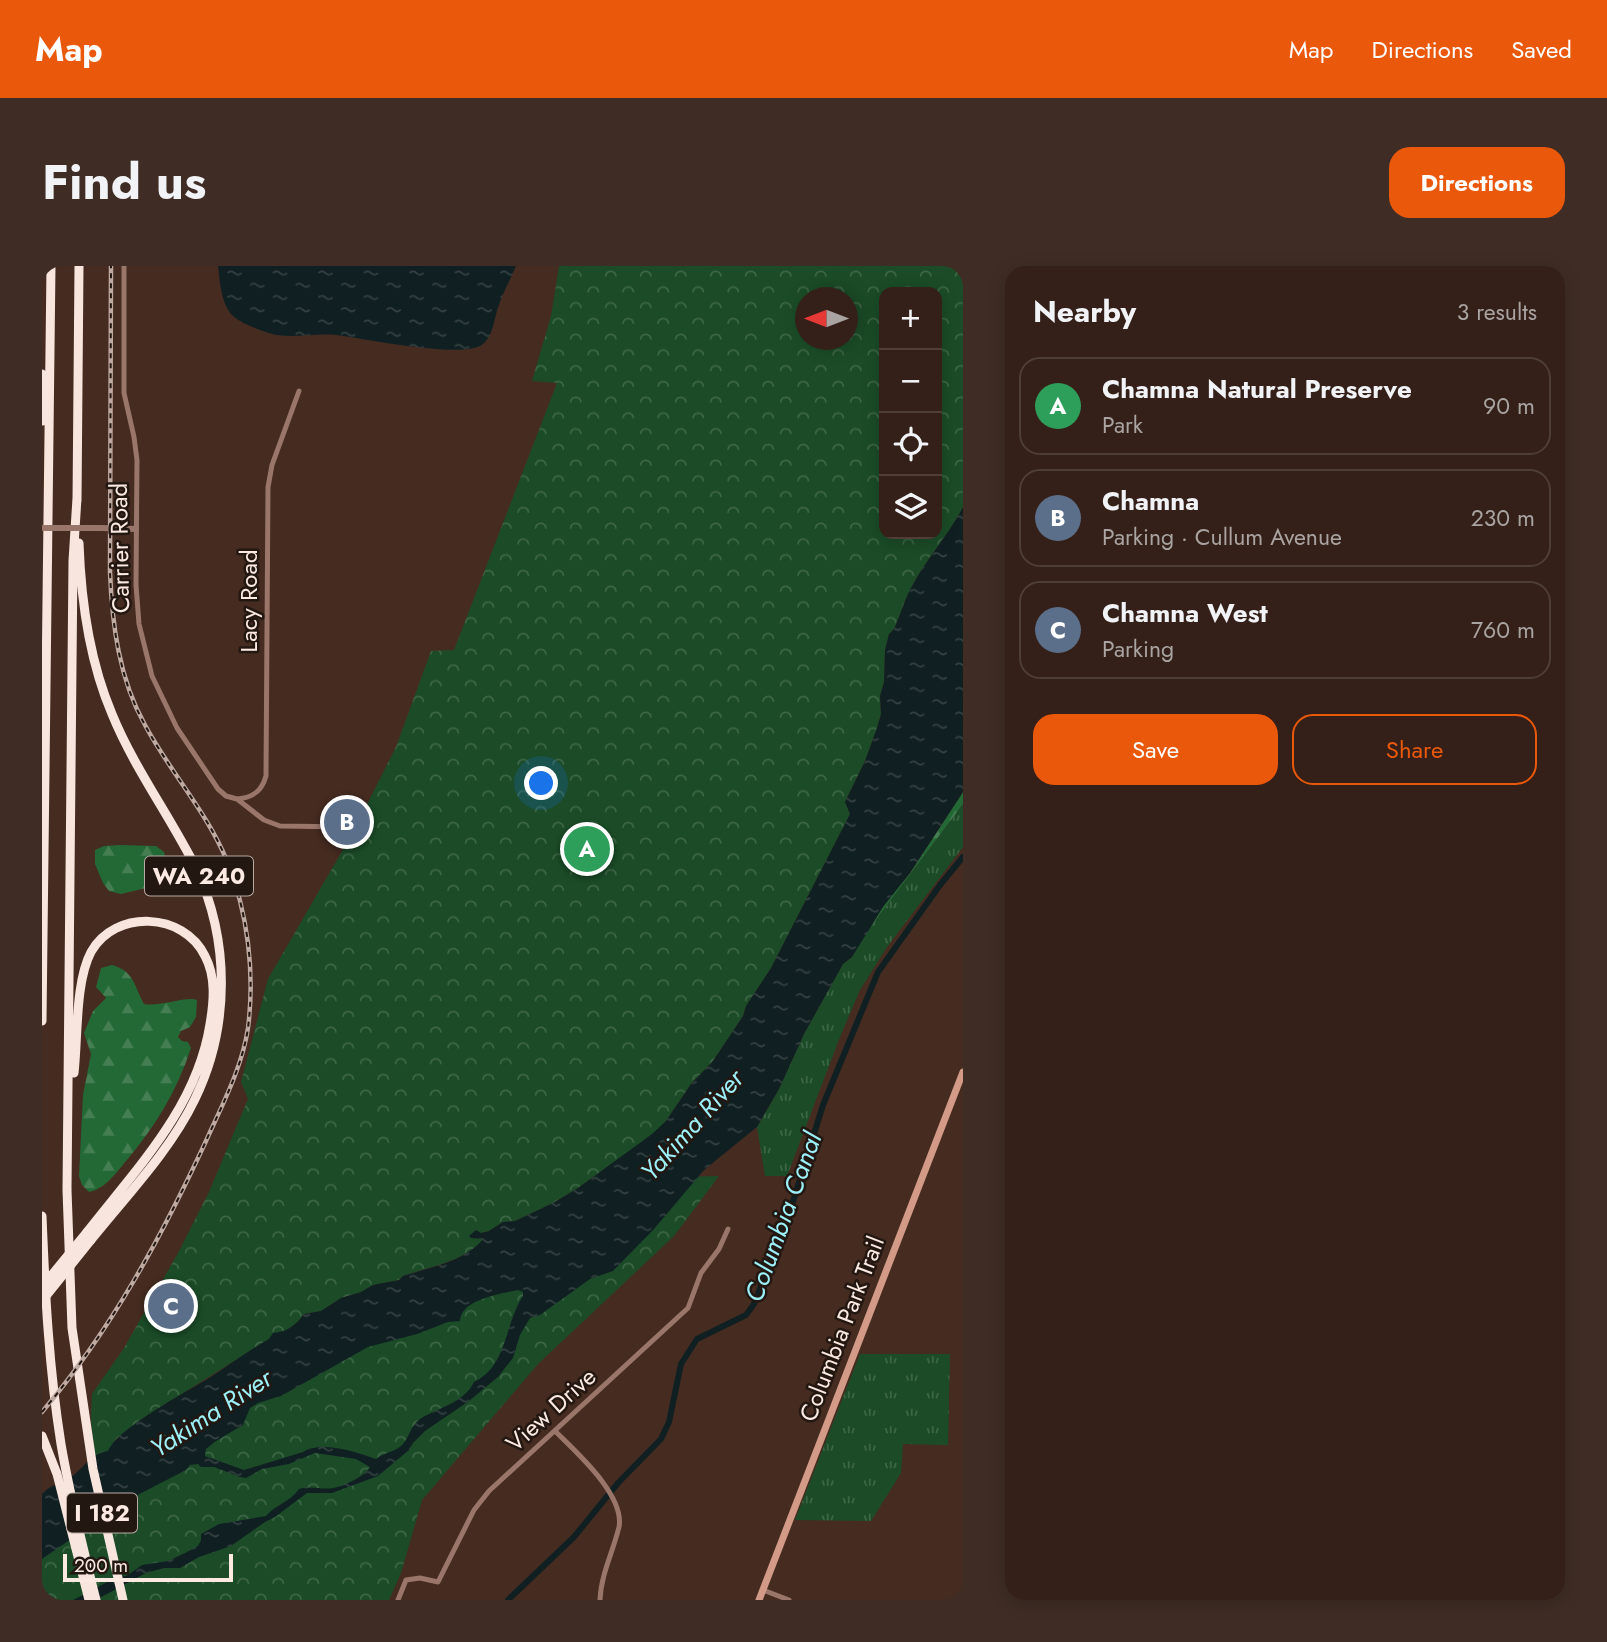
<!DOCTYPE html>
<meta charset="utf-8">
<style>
body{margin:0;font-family:Jost,sans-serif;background:#3f2d25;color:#f1f3f6}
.controls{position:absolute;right:21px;top:21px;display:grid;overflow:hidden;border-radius:14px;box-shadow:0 4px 18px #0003}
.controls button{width:63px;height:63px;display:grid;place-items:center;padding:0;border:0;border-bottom:2px solid #4e3e37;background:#342018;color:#f1f3f6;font:35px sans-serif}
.compass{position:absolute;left:753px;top:21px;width:63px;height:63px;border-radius:50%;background:#342018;box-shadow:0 4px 18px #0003;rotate:270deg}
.scale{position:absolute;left:21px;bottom:18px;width:170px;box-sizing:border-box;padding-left:7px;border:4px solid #fbe9e2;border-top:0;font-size:19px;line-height:24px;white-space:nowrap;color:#fbe9e2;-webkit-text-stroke:5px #231712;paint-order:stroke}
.you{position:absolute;left:500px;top:518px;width:24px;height:24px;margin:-18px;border:5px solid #fff;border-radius:50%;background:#1a73e8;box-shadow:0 0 0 10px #1a73e833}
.badge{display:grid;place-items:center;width:46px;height:46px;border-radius:50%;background:#ea580c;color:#fff;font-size:23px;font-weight:700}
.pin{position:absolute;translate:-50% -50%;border:4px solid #fff;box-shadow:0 2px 7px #0006}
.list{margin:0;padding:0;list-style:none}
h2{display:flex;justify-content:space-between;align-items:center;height:91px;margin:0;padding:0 28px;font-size:30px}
h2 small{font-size:23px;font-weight:400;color:#a9a3a2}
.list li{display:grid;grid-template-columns:46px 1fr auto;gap:21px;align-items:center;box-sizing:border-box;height:98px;margin:0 14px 14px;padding:0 14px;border:2px solid #4e3e37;border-radius:21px}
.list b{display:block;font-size:26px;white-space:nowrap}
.list p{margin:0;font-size:23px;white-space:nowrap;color:#a9a3a2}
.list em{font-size:23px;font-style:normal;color:#a9a3a2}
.actions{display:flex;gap:14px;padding:21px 28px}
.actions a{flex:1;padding:16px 0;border:2px solid #ea580c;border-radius:21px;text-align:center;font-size:24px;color:#ea580c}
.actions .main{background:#ea580c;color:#fff}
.icon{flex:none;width:38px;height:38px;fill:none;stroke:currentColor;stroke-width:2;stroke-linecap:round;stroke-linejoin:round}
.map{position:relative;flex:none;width:921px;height:1334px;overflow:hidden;border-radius:21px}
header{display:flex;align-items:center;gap:42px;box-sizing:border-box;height:98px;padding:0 35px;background:#ea580c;color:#fff}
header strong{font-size:33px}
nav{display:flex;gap:38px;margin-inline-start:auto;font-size:24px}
.intro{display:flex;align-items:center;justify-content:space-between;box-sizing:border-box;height:168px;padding:0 42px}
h1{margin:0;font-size:49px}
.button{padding:18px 32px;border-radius:21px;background:#ea580c;color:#fff;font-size:24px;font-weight:700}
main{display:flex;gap:42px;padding:0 42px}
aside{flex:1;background:#342018;border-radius:21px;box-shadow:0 4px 18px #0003}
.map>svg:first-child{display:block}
</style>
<header>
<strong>Map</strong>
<nav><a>Map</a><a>Directions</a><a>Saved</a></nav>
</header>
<div class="intro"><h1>Find us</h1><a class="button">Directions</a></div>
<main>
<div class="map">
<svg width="921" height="1334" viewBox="0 0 921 1334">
<defs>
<pattern id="grass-tufts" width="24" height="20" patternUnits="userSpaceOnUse" patternTransform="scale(1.75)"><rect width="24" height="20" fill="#1b4c27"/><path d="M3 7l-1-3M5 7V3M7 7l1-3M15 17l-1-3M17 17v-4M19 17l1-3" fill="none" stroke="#3d6646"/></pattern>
<pattern id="forest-firs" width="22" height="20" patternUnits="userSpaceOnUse" patternTransform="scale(1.75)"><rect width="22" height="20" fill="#236935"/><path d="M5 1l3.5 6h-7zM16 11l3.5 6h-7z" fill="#447e52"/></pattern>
<pattern id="park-crowns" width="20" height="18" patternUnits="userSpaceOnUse" patternTransform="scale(1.75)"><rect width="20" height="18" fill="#1b4c27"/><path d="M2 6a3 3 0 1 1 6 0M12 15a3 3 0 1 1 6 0" fill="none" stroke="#3d6646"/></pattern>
<pattern id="water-ripples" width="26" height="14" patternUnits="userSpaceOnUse" patternTransform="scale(1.75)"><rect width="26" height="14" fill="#102022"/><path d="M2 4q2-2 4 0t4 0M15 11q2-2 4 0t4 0" fill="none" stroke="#344042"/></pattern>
</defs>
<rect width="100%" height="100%" fill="#452b20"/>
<path fill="url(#grass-tufts)" d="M921,538V581L845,681L818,724L798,771L745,910H723L715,861L737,823L762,768L801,698L810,691L820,672Z
M818,1088H908L906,1179L861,1178L859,1207L829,1255L753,1254Z"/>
<path fill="url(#forest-firs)" d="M921,526V538L820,672L841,640L868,607Z
M77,579L114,580L122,586L126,604L125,617L79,628L67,625L61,617L53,598V584L62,580Z
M70,699C92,705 92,720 102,738C119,741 144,730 155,734L154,751L148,761L139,765L136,771L140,775L146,776L149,782C135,825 113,861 84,895C74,907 63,923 47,926L40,919L37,910L41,829L49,788L42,767L51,745L64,732L54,721L59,702Z"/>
<path fill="url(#park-crowns)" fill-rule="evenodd" d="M517,0H921V241C906,270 884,293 869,322C862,335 858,350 852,363L847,368L843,384L842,416L838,430L839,448L835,462L823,495L803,536L808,548L729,702L704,740L701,750L671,795L649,818L624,855L611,868L536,922L511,937L473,955L461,956L447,965L439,967L434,965L435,972L442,973C422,996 389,1000 361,1010L357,1014L331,1019L319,1026L299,1032L279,1045L262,1048C254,1059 245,1066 231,1068L227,1073L114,1144L74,1173L66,1185L53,1190L49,1155L50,1128L82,1082L136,987L167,926L206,833L199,816L226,713L310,568L354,481L389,385L412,384L515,117L490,115L509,50ZM842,26H895V268H842ZM764,32H806V74H764Z
M677,910L632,970L496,1098L380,1234L359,1307L347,1334H0V1281L198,1146L636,911Z"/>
<path fill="url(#water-ripples)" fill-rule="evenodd" d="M176,0H474C469,13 461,26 457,39C452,51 452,69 441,78C422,94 321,72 294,69C275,67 254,72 235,69C225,67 199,58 191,50C179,38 178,16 176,0Z
M921,241V526L868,607L841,641L810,691L801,698L762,768L737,823L715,861L662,904L612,963L571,1005L548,1013L498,1049L488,1052L478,1069L471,1092L456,1111L427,1135L383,1165L371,1177L367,1184L336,1210L290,1227H265L233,1251L223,1256L189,1280L157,1291L138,1302H122L104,1307L54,1334H31L67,1315L86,1309L100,1299L126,1295L143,1287L156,1280L159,1274V1268L177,1258L224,1250C234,1238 247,1237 257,1223C269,1219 279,1224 291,1222C302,1220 322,1211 328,1201L314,1193L273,1187L247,1198L220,1203L204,1212L198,1211L172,1201H159L156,1198L148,1199L144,1204L86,1234L0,1293V1228C9,1218 19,1218 29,1211C42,1202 49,1187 66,1185C77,1161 143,1127 167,1112C187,1099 207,1084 227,1073L231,1067C245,1066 254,1059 262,1048L279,1045L299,1032L319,1026L331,1019L357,1014L361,1010C389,1001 422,996 441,973L429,972L427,970L434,964L439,967L447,965L461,956L473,955L511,937L536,922L610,868L624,855L649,818L671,795L701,750L704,740L729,702L808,548L803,536L823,495L835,462L839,448L838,430L842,416L843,384L847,368L852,363C858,350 862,335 869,322C884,293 906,270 921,241ZM476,1024L481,1026V1030C462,1058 466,1100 432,1116C422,1137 395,1142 378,1153C368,1160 367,1173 359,1180C352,1186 341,1187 334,1193C316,1186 278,1174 261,1186L202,1204L163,1190L164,1183L174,1175L201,1159L208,1142L216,1137L239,1130L326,1081L375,1068L406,1056L418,1055C419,1033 458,1028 476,1024Z"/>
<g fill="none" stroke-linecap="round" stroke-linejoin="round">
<path stroke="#102022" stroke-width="6" d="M466,1334L532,1271L576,1217L619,1173L627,1156L639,1098L655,1073L704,1049L712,1038L749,942L781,839L836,706L898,619L921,591"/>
<path stroke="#997669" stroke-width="5" d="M82,0V127L92,171L95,194L94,319L97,358L110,410L135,462L176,523L184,530L195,533L222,554L238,560L310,561
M195,533C211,532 220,525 224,510L226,221L230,199L257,125
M513,1165C534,1186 583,1229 577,1261C571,1286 559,1308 558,1334
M721,1324L747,1334
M356,1334L364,1314L378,1312L396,1316L432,1244L447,1225L646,1042L659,1007L677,983L686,963"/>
<path stroke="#997669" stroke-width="6" d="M59,262L94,263"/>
<path stroke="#d39b87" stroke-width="7" d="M717,1334L921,806"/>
<path stroke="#f7e5de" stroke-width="9" d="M0,108L1,155
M35,232L31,295L25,924L30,1062L51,1203L81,1334
M35,235L37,0
M37,277C39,336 47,394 70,448C92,502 128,550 154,602C188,675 188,761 153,833C128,885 85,929 49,974
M0,755L9,0
M32,807C36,773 33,716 49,686C73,643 142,646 163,690C174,711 172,735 168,758C155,841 95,902 45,966
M0,950C3,1026 7,1103 19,1178C28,1231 41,1282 54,1334
M0,1170L15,1208L47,1334"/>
<defs>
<path id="rail" d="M0,1146C69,1064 119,972 164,875C180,839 200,802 206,762C213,707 206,647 185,595C165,546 128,506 103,459C77,413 70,358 68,306L69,0"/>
</defs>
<use href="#rail" stroke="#bfaaa2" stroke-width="4.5"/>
<use href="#rail" stroke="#231712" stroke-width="2" stroke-dasharray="5" stroke-linecap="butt"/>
<path stroke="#997669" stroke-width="6" d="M0,262H59"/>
<path stroke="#f7e5de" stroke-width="9" d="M0,1021L45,966
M0,1035L49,974"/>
</g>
<g text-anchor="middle" stroke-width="5" stroke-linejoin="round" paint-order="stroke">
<g fill="#231712" stroke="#baaaa4" stroke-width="2">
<rect x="103" y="590.5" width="108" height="39" rx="5"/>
<rect x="25" y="1227.5" width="70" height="39" rx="5"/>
</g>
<g font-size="23" font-weight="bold" fill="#fbe9e2">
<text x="157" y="618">WA 240</text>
<text x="60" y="1255">I 182</text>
</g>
<g font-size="24" fill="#fbe9e2" stroke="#231712">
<text transform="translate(78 282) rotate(-91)" y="8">Carrier Road</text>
<text transform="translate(207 335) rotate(-90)" y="8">Lacy Road</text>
<text transform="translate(800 1063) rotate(-69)" y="8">Columbia Park Trail</text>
<text transform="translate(509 1144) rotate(-42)" y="8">View Drive</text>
</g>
<g font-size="26" font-style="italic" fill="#9cf1f9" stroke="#231712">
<text transform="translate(650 859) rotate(-48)" y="9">Yakima River</text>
<text transform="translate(741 951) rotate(-70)" y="9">Columbia Canal</text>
<text transform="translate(169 1147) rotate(-33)" y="9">Yakima River</text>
</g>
</g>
</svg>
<div class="controls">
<button>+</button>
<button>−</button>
<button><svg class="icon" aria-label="locate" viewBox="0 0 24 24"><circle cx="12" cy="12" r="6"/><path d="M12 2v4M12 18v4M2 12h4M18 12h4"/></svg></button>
<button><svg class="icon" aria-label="layers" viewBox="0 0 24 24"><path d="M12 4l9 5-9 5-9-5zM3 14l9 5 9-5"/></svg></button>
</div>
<svg class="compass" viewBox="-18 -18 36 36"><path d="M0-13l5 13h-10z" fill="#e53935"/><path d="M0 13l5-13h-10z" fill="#a9a3a2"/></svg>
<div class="scale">200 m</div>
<div class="you"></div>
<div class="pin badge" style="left:545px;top:583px;background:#2e9e5b">A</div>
<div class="pin badge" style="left:305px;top:556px;background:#5c6f8a">B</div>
<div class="pin badge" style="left:129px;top:1040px;background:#5c6f8a">C</div>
</div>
<aside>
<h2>Nearby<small>3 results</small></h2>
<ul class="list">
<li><span class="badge" style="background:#2e9e5b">A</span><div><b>Chamna Natural Preserve</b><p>Park</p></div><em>90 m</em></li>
<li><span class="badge" style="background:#5c6f8a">B</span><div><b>Chamna</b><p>Parking · Cullum Avenue</p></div><em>230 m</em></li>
<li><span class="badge" style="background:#5c6f8a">C</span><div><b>Chamna West</b><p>Parking</p></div><em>760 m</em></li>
</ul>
<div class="actions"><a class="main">Save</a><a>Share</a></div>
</aside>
</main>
